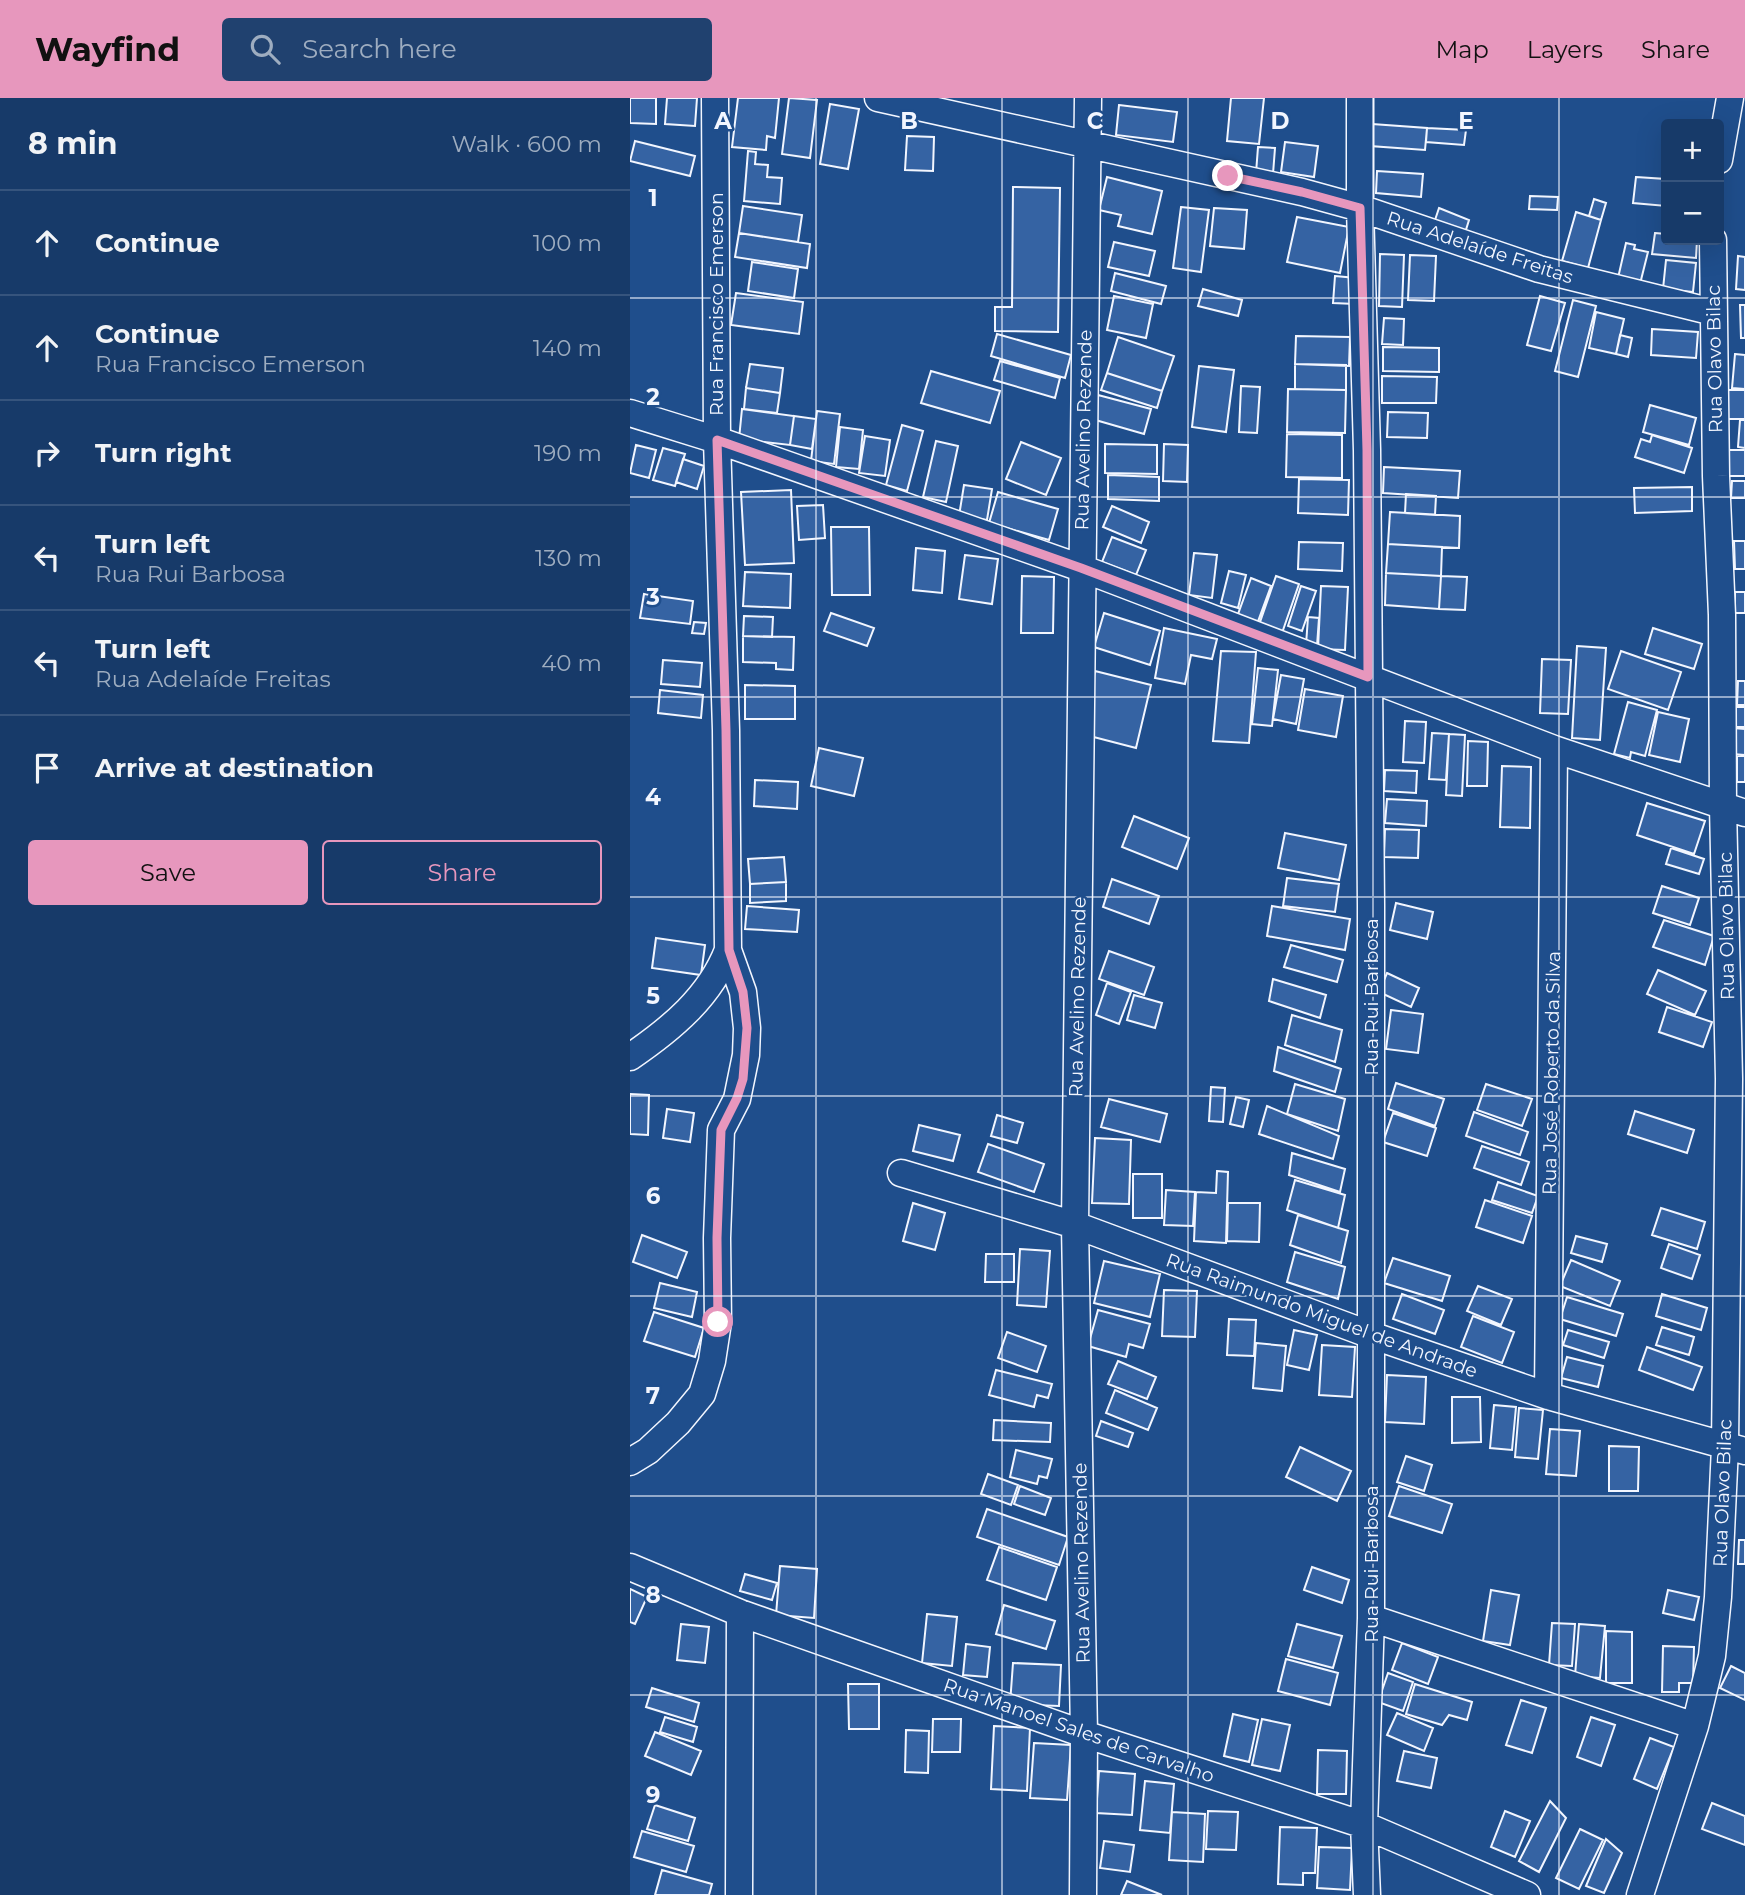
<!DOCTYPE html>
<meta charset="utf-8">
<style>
body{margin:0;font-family:Montserrat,sans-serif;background:#20416f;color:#f1f3f6}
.controls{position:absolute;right:21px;top:21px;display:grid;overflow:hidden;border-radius:7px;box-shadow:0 7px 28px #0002}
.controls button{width:63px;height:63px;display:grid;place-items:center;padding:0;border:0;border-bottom:2px solid #36547d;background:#173a69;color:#f1f3f6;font:35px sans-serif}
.stop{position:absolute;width:21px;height:21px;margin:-16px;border:5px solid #e797bd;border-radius:50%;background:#fff}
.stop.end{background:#e797bd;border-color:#fff;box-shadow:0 2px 7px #0008}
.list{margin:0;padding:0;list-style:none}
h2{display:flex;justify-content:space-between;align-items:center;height:91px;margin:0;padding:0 28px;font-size:30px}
h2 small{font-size:23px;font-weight:400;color:#9eadc0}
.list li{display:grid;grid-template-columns:46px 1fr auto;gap:21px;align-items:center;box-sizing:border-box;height:105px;padding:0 28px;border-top:2px solid #36547d}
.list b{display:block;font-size:26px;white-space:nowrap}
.list p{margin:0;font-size:23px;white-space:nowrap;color:#9eadc0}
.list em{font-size:23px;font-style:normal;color:#9eadc0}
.actions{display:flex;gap:14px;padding:21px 28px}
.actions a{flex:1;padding:16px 0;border:2px solid #e797bd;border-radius:7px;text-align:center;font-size:24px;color:#e797bd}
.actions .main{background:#e797bd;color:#111}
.icon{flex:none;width:38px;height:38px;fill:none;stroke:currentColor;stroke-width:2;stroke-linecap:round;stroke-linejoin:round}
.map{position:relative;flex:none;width:1115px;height:1797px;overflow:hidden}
header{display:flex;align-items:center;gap:42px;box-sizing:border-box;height:98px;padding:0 35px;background:#e797bd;color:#111}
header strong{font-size:33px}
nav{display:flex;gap:38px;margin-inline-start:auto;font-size:24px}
.search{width:490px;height:63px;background:#20416f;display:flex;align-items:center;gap:18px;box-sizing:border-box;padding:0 24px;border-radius:7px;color:#9eadc0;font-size:26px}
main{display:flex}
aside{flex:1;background:#173a69}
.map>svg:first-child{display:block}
</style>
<header>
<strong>Wayfind</strong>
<div class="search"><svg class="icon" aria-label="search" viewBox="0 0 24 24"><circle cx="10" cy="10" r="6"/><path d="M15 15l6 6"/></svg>Search here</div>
<nav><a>Map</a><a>Layers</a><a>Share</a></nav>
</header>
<main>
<aside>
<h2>8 min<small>Walk · 600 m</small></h2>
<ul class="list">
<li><svg class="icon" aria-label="ahead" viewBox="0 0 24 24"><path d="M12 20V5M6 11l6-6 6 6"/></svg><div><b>Continue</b></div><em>100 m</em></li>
<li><svg class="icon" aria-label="ahead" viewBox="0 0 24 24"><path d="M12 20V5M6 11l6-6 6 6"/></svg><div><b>Continue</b><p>Rua Francisco Emerson</p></div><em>140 m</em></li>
<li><svg class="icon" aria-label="right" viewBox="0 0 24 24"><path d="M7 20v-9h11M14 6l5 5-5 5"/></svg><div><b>Turn right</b></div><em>190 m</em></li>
<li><svg class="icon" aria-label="left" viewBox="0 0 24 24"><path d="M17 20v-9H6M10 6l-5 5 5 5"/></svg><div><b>Turn left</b><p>Rua Rui Barbosa</p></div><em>130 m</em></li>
<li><svg class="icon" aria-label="left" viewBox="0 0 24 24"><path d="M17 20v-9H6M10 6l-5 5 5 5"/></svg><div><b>Turn left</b><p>Rua Adelaíde Freitas</p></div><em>40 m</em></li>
<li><svg class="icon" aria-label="arrive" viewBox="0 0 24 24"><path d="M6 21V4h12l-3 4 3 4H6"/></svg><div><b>Arrive at destination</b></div></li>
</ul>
<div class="actions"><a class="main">Save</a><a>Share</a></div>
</aside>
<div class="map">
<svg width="1115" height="1797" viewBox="0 0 1115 1797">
<rect width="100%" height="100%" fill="#1f4e8c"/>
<path fill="#3563a3" stroke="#f2f6ff" stroke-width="2" d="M0,0H26V26L0,25Z
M37,0H67L65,28L35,26Z
M108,0H149L145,40L137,38L136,52L102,49Z
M159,0L187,2L180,60L152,56Z
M601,0H634L629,46L597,43Z
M200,6L229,11L218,71L190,66Z
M489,7L547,14L543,44L486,37Z
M742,26L797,30L795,52L740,48Z
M797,30L836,32L834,47L796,44Z
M277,38L304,39L303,73L275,72Z
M5,43L65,58L60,78L0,63Z
M655,44L688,48L684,79L651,74Z
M628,49L645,50L643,76L626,75Z
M118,53L126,54L125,66L138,67L137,79L152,80L150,106L114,103Z
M747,73L793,76L791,99L746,95Z
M477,79L532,93L522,136L488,128L491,117L469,112Z
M1006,79L1036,81V108L1003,105Z
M383,89L430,90L428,234L365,233V209H382Z
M900,98L928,99L927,112L899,111Z
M964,101L976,105L971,122L959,118Z
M113,108L172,117L168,144L109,135Z
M551,109L579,112L571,174L543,170Z
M584,110L617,112L614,151L580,148Z
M809,110L839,122L835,135L804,125Z
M946,114L971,122L958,170L932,163Z
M667,119L719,129L710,175L657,164Z
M109,135L180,146L177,170L105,159Z
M1025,135L1036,136V142H1067L1066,160L1022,156Z
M484,144L525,153L519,178L478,169Z
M996,145L1005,147L1004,151L1018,154L1010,186L988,180Z
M750,156L774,157L772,209L749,208Z
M780,157L806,158L804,203L778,202Z
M1108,158L1115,159V192L1106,191Z
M1036,162L1066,165L1063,194L1033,191Z
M122,164L168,171L164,200L118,193Z
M485,175L536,188L531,206L481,193Z
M705,178L726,180L725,206L703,205Z
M573,191L612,202L608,218L568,208Z
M106,195L173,204L169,236L101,227Z
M484,198L523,206L516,240L477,232Z
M910,198L935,205L921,253L897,247Z
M943,202L966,208L948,279L925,273Z
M1110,207H1115V240H1111Z
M966,214L994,221L986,256L959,250Z
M754,220L774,221L773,247L752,246Z
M1022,231L1068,234L1066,260L1021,257Z
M367,236L441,257L435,280L361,258Z
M990,237L1002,240L998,259L986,256Z
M666,238L720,239L719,268L665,266Z
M488,239L544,258L532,293L477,275Z
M753,249L809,250V274L753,273Z
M1105,256L1115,257V291L1102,290Z
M370,263L430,280L425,300L364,282Z
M120,266L153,270L150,295L116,290Z
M665,266L716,267V292L665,291Z
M569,268L604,272L596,334L562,329Z
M301,273L370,293L360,325L291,305Z
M477,275L532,293L527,310L471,292Z
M752,278L807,279L806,305H752Z
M611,288L630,289L627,335L609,334Z
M116,290L150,295L147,315L114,311Z
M658,291L716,292L715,335L657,334Z
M1098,292H1115V321H1098Z
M468,297L521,311L514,336L462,321Z
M1020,307L1066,320L1059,347L1013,334Z
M112,311L164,318L160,347L109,341Z
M187,313L210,316L204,366L181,363Z
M758,314L798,315L797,340L757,339Z
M164,318L186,321L182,351L160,347Z
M1110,322H1115V350L1108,349Z
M272,327L293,333L277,393L256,387Z
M210,329L233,332L229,371L206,369Z
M657,336L712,337V380L656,379Z
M1022,337L1062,350L1054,375L1005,359L1011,341L1020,344Z
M235,338L260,342L255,378L229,375Z
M306,343L328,348L316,404L293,399Z
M391,344L431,360L416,397L376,381Z
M475,346L527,347V376L475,375Z
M534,346L558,347L557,384L533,383Z
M6,347L26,352L19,380L0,375Z
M33,350L55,356L45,388L23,382Z
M1099,352H1115V378H1098Z
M53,361L74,368L67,391L46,384Z
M754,369L830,373L828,400L753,395Z
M478,377L529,379V403L478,401Z
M669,381L719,382L718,417L668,415Z
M1102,383H1115V400H1101Z
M334,387L362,391L357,422L329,418Z
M1062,389V413L1005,415L1004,390Z
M161,392L164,465L115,467L111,394Z
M368,394L428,411L419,442L359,425Z
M776,396L806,398L805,417L775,415Z
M193,407L195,440L169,442L167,408Z
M482,408L519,424L511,445L473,429Z
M760,414L830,418L829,450L758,446Z
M201,429H239L240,497H202Z
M482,439L516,452L506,477L472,464Z
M1104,443H1115V471H1105Z
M669,444L713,445L712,473L668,471Z
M758,446L812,449L811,478L756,475Z
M286,450L315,453L312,495L283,492Z
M564,455L587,457L582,500L559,497Z
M335,457L368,461L362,506L329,501Z
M599,473L616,477L608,510L591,505Z
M115,474L161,476L160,510L113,508Z
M756,475L811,478L809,511L755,507Z
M392,478L424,479L423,535H391Z
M646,478L669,486L652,535L629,527Z
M811,478L837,479L835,512L809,511Z
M621,480L641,488L627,526L607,519Z
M671,488L686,493L672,533L658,528Z
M691,488L718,489L715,552L688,551Z
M1105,494H1115V515H1105Z
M14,496L63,503L60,526L10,520Z
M201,515L244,530L237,548L194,533Z
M474,515L530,533L520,567L464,549Z
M114,518L143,519L142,539L113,538Z
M678,519L689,520L687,548L676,547Z
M64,524L76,525L74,536L62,535Z
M534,530L587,541L582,561L561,557L555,586L525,580Z
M1023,530L1072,546L1064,571L1015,556Z
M113,538L164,539L163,572L146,571V565L113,564Z
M947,548L976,550L970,642L942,640Z
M591,553L626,554L619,645L583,643Z
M991,553L1051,574L1038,612L978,591Z
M912,561L941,562L938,616L910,615Z
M33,562L72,565L70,589L31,586Z
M628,570L648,572L642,628L622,626Z
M465,573L521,587L506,650L452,636Z
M651,577L674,581L666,626L643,621Z
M1108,583H1115V607H1107Z
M115,587L165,588V621H115Z
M675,591L713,598L706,639L668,632Z
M30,592L73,597L71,620L28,615Z
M998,604L1027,612L1015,658L1001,654L1000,660L984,656Z
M1104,609H1115V629H1104Z
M1028,614L1059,621L1050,664L1019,657Z
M775,623L796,624L794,665L773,664Z
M1103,630L1115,631V657L1102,656Z
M802,635L819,636L816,682L799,681Z
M819,636L835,637L832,698L816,697Z
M838,643L858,644L857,688H837Z
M189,650L233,660L224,698L181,688Z
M1107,658H1115V684H1107Z
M872,668L901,669L900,730L870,729Z
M755,672L787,673L786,695L754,693Z
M125,682L168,684L167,711L124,708Z
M757,701L797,703L796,728L755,725Z
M1017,705L1075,723L1064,756L1007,737Z
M504,718L559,740L547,771L492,749Z
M755,731L789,732L788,760L754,759Z
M655,735L716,747L709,782L648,770Z
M1041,750L1074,761L1069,776L1036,766Z
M154,759L156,784L120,786L118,761Z
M657,780L709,786L705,814L653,808Z
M482,781L529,798L519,826L473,809Z
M156,784V803L120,805V786Z
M1032,788L1069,800L1060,827L1023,815Z
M766,805L803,814L797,841L760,832Z
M117,808L169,812L167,834L115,831Z
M642,808L720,821L715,852L637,838Z
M1034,822L1084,838L1075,867L1023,849Z
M26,840L75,847L71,877L22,870Z
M661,847L713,862L707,884L654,869Z
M479,853L524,869L514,897L469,881Z
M1028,872L1076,893L1065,917L1017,896Z
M757,875L789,890L781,909L749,894Z
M643,881L696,897L690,920L639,903Z
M477,885L501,894L489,926L466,917Z
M504,897L532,905L525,930L497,922Z
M1037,909L1082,924L1073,949L1029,934Z
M761,912L793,916L788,955L756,951Z
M662,917L712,932L705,964L655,947Z
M648,949L711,971L705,994L644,973Z
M766,985L814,1001L805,1028L758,1011Z
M665,986L715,1001L708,1033L657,1016Z
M856,986L902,1001L892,1028L847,1012Z
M581,989L595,990L593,1024L579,1023Z
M0,996L19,997L18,1037L0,1036Z
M606,999L619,1002L613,1029L600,1026Z
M479,1001L537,1016L530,1044L471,1029Z
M637,1008L709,1038L703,1061L629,1036Z
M37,1011L64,1015L60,1044L33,1040Z
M1005,1013L1064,1032L1057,1055L998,1036Z
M844,1014L898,1034L890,1057L836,1038Z
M763,1015L806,1030L797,1058L753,1044Z
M367,1017L393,1025L387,1045L361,1038Z
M289,1027L330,1037L323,1063L283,1053Z
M465,1040L501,1042L499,1106L462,1105Z
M358,1046L414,1066L404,1094L348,1074Z
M852,1048L899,1064L891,1087L844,1070Z
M662,1055L715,1071L710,1094L659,1077Z
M587,1073L598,1074L596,1145L564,1143L566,1094L586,1095Z
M503,1076H532V1120H503Z
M665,1082L715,1097L708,1130L657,1112Z
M868,1084L908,1098L902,1115L862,1102Z
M536,1092L565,1094L563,1128L534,1127Z
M855,1102L902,1118L893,1145L846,1129Z
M283,1105L315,1115L305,1152L273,1143Z
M598,1105H630L629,1144L597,1143Z
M1031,1110L1075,1124L1067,1151L1022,1137Z
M668,1117L718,1133L711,1165L660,1147Z
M12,1137L57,1154L47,1180L3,1164Z
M946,1138L977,1146L972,1164L941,1155Z
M1039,1146L1070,1157L1062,1181L1031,1170Z
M390,1151L420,1153L416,1209L387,1207Z
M665,1154L715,1169L708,1201L657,1184Z
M356,1156H384V1184H355Z
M763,1160L820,1178L812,1203L754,1185Z
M941,1162L990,1183L980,1208L930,1188Z
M474,1163L530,1176L520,1219L464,1205Z
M30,1185L67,1194L62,1219L24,1210Z
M848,1188L882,1201L871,1227L837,1213Z
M534,1192L567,1193L565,1239L532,1238Z
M772,1196L814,1212L805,1236L763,1221Z
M1032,1196L1077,1210L1071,1232L1026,1218Z
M937,1199L993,1216L986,1238L930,1221Z
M468,1212L520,1226L513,1250L499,1246L496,1259L458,1248Z
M24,1214L74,1230L65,1259L14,1243Z
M843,1218L884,1234L872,1265L831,1249Z
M599,1221L626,1222L624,1258L597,1257Z
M1032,1229L1064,1239L1059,1257L1026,1247Z
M664,1232L687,1237L679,1272L657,1267Z
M938,1232L979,1244L974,1260L933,1247Z
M377,1234L416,1248L407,1274L368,1260Z
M626,1245L656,1248L652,1293L623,1290Z
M692,1247L725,1249L722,1299L689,1297Z
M1017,1249L1072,1269L1063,1292L1009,1272Z
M937,1259L973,1268L968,1289L931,1280Z
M488,1263L526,1279L517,1301L478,1286Z
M366,1272L422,1286L418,1300L407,1297L404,1309L359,1297Z
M757,1277L796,1279L794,1326L755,1324Z
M485,1292L527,1310L518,1332L476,1315Z
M822,1299H850L851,1344L822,1345Z
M864,1307L886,1309L882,1352L860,1350Z
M889,1310L913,1312L908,1361L885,1359Z
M364,1322L421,1325L420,1344L363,1342Z
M471,1323L503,1335L498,1349L466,1338Z
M920,1331L950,1333L946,1378L916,1376Z
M979,1348L1009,1349L1008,1393H979Z
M670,1349L721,1373L707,1403L656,1379Z
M386,1352L422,1361L417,1380L409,1378L407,1386L380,1379Z
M776,1358L802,1367L794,1393L767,1384Z
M358,1376L388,1387L381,1407L351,1396Z
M390,1388L421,1400L415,1417L384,1406Z
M769,1388L822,1406L812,1435L759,1418Z
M357,1411L438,1439L429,1467L347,1439Z
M1109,1442H1115V1466H1108Z
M369,1449L427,1469L416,1502L357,1482Z
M150,1468L187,1471L184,1520L146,1517Z
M682,1469L719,1482L712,1505L674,1492Z
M115,1476L147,1485L142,1502L110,1493Z
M0,1491L17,1499L5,1526L0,1524Z
M861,1492L889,1497L880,1547L853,1543Z
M1038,1492L1069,1499L1064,1522L1033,1515Z
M374,1507L425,1523L416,1551L366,1536Z
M297,1516L327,1519L322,1568L292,1565Z
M922,1525L945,1526L942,1568L919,1567Z
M51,1526L79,1529L75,1565L47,1562Z
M667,1526L712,1538L703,1570L658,1558Z
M949,1526L975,1528L970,1580L945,1578Z
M976,1533L1002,1534V1585H976Z
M772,1545L808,1559L798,1586L762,1572Z
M336,1546L360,1549L357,1579L333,1577Z
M1033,1548L1064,1549L1063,1585H1049V1594H1032Z
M656,1561L708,1575L700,1607L648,1593Z
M383,1565L431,1567L429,1608L380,1606Z
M1101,1568L1115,1575V1602L1090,1590Z
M758,1575L783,1584L773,1613L748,1604Z
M218,1586H249V1631H219Z
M785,1586L842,1604L837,1622L819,1617L812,1627L776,1616Z
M22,1590L69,1605L64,1624L16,1609Z
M891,1602L916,1610L902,1655L876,1647Z
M767,1615L803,1630L794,1653L757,1637Z
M603,1616L628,1622L619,1664L594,1658Z
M35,1619L67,1629L63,1644L30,1634Z
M961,1619L985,1627L971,1668L947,1659Z
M303,1621H331L330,1654H302Z
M632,1621L660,1627L650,1673L622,1667Z
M364,1628L400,1630L397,1693L361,1691Z
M276,1632L299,1633L298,1675L275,1674Z
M25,1634L71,1653L61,1677L15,1658Z
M1020,1640L1044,1649L1027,1691L1004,1681Z
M404,1645L441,1647L437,1702L400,1700Z
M688,1652L717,1653L716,1696H687Z
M774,1653L807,1660L801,1690L767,1683Z
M469,1673L505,1676L502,1717L466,1715Z
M515,1683L544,1686L540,1735L510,1732Z
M920,1703L936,1720L909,1774L889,1763Z
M1082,1705L1115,1718V1747L1072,1731Z
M25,1707L65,1720L58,1743L17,1731Z
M578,1713L608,1714L606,1752L576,1751Z
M875,1713L900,1723L885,1759L861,1749Z
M542,1714L575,1716L573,1764L539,1762Z
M650,1729L687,1730L685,1775H673V1787L648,1786Z
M950,1731L973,1742L949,1791L926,1780Z
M12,1733L64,1748L56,1774L4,1759Z
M976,1741L992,1755L974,1795L956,1788Z
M474,1743L504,1747L500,1774L470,1770Z
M689,1749L722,1750L720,1792L687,1790Z
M32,1772L82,1786L79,1797H25Z
M497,1783L532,1797H491Z"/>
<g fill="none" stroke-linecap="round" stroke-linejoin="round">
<defs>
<path id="minor" d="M248,0L672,94L730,110L909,171L1083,214
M730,0V110L737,352L741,807V1520L734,1727L737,1797
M1089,62L1100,0
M0,315L87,342L451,470L924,651L1115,715
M0,959C41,931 80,899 98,852L96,632L87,342L85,0
M271,1075L445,1127L741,1237L918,1298L1115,1353
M918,1298L924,651
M0,1364L18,1353L48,1325L72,1296L82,1263L88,1224L87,1140L91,1032L107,1001L116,957L117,930L113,894L98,852
M0,1469L110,1515L454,1636L734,1727L897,1797
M741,1520L1065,1628
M109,1797L110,1515
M453,1797L454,1636L445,1127L458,0
M1010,1797L1065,1628L1082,1558L1088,1499L1095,1349L1099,981L1093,708L1092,517L1086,378L1083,142"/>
</defs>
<use href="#minor" stroke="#f2f6ff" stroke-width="29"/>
<use href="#minor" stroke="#1f4e8c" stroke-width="26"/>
</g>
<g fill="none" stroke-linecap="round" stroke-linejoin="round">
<path stroke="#e797bd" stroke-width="9" d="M88,1224L87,1140L91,1032L107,1000L113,981L117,930L113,894L99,852L96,632L87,342L451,470L738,579L737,352L730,110L672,94L598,78"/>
</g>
<path fill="none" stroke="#f2f6ff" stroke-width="2" stroke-opacity="0.55" d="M186,0V1797M372,0V1797M558,0V1797M743,0V1797M929,0V1797M0,200H1115M0,399H1115M0,599H1115M0,799H1115M0,998H1115M0,1198H1115M0,1398H1115M0,1597H1115"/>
<g text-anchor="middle" stroke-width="5" stroke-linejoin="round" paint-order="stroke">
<g font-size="19" fill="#f2f6ff" stroke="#1f4e8c">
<text transform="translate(850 149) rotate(18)" y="7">Rua Adelaíde Freitas</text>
<text transform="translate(86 206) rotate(-90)" y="7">Rua Francisco Emerson</text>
<text transform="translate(1084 261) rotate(-91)" y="7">Rua Olavo Bilac</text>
<text transform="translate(453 332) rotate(-89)" y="7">Rua Avelino Rezende</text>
<text transform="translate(1096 828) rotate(-91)" y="7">Rua Olavo Bilac</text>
<text transform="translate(447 899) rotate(-89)" y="7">Rua Avelino Rezende</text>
<text transform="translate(741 899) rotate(-90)" y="7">Rua Rui Barbosa</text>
<text transform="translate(921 975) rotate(-89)" y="7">Rua José Roberto da Silva</text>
<text transform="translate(692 1217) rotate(20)" y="7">Rua Raimundo Miguel de Andrade</text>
<text transform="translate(1092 1395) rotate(-88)" y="7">Rua Olavo Bilac</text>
<text transform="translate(451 1465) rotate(-91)" y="7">Rua Avelino Rezende</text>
<text transform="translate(741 1466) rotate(-90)" y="7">Rua Rui Barbosa</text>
<text transform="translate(449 1632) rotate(19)" y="7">Rua Manoel Sales de Carvalho</text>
</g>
</g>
<g font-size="23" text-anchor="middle" font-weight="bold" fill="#f2f6ff" stroke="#1f4e8c" stroke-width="5" stroke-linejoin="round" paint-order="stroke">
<text x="93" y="31">A</text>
<text x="279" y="31">B</text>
<text x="465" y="31">C</text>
<text x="650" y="31">D</text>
<text x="836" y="31">E</text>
<text x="23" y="108">1</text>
<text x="23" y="307">2</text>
<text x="23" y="507">3</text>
<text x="23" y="707">4</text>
<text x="23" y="906">5</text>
<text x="23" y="1106">6</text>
<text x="23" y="1306">7</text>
<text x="23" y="1505">8</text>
<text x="23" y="1705">9</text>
</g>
</svg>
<div class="controls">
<button>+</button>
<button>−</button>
</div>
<div class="stop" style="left:88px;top:1224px"></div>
<div class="stop end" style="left:598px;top:78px"></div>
</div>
</main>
